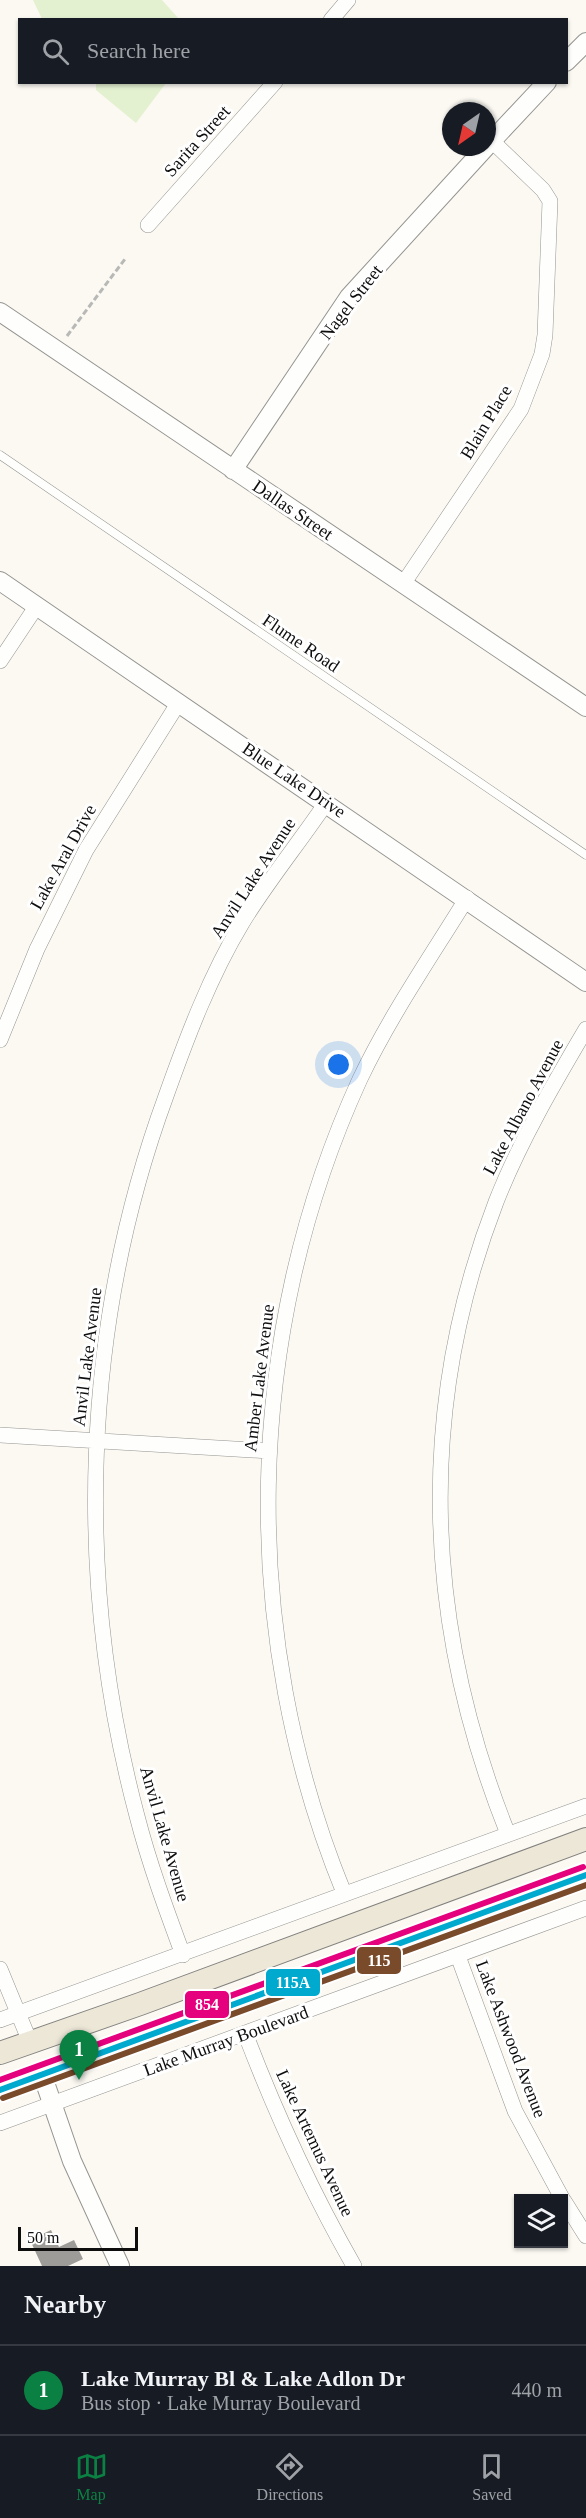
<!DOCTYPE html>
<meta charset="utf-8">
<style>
body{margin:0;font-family:Georgia,serif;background:#20242c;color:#f1f3f6}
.controls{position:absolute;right:18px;bottom:18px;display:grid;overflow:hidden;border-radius:0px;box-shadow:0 2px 4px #0004}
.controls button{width:54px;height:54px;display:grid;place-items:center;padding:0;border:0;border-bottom:2px solid #363941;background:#171b24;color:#f1f3f6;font:30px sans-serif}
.compass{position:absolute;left:442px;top:102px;width:54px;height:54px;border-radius:50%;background:#171b24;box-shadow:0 2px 4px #0004;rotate:214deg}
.scale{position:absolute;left:18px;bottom:15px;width:120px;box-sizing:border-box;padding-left:6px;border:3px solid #0e0e0e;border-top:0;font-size:16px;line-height:21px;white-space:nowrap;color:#0e0e0e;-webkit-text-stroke:4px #fff;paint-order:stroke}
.you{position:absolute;left:339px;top:1065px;width:21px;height:21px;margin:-15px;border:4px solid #fff;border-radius:50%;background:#1a73e8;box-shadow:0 0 0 9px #1a73e833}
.badge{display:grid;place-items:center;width:39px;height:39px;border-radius:50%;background:#0b8043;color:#fff;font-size:20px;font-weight:700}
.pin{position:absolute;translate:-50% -50px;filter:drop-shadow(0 2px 3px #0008)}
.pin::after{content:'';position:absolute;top:32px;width:21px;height:18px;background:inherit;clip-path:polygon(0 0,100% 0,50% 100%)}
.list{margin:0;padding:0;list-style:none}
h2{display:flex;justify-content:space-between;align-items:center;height:78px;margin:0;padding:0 24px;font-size:26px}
h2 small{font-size:20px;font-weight:400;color:#9ea1a6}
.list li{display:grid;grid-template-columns:39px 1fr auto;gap:18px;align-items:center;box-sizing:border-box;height:90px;padding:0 24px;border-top:2px solid #363941}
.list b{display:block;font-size:22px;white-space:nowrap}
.list p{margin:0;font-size:20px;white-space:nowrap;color:#9ea1a6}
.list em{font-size:20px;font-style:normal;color:#9ea1a6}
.icon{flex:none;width:33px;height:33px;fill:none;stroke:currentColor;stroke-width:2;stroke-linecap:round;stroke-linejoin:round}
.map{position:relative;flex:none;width:586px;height:2266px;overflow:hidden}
.search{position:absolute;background:#171b24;box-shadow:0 2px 4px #0004;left:18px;right:18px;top:18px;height:66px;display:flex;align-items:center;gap:15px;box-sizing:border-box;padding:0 21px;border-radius:0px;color:#9ea1a6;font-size:22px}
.sheet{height:168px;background:#171b24}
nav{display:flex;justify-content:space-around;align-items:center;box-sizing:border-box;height:84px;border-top:2px solid #363941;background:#171b24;font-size:16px;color:#9ea1a6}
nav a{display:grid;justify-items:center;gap:3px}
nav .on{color:#0b8043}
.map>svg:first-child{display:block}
</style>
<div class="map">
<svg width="586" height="2266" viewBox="0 0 586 2266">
<rect width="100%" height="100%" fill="#fbf9f2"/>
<path fill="#e4f1d1" d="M33,0H162L179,19H42Z
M96,83V82L166,83L136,123L96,90Z"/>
<path fill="#9e9c98" d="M51,2230L59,2247L74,2240L83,2259L68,2266H42L30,2240Z"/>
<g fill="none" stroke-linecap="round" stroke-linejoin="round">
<defs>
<path id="service" d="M0,455L586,855"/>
<path id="minor" d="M331,20L348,0
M148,225L275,82
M403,584L521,409L542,354L545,335L550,201L543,190L492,141
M0,661L36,607
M0,1040L37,949L86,850L179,702
M0,1435L269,1451
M508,1834C425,1627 415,1412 496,1202C520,1141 553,1085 586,1029
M344,1893C238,1634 243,1334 360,1079C390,1016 430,958 467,898
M183,1955C166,1909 149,1863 137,1816C74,1580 82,1325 166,1096C187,1037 210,976 242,923C267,882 299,843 326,803
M458,1956L515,2111L562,2198
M0,1969L30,2042
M0,2020L586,1806
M245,2033C276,2114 311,2191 354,2266
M0,2123L586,1908
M564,2201L586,2236"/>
<path id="tertiary" d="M566,62L586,42
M487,146L547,82
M0,312L586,707
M233,470L349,297L486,147
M0,581L586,982
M42,2074L72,2161L120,2266"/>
<path id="primary" d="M0,2053L140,2004L586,1839
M0,2090L586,1875"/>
</defs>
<use href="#service" stroke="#959491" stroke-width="9"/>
<use href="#minor" stroke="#959491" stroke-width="16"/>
<use href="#tertiary" stroke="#959491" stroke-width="20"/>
<use href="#primary" stroke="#82817e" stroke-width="24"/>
<path stroke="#b8b8b6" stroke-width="3" stroke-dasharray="6 3" stroke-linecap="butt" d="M67,336L125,259"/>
<use href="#service" stroke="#fefefd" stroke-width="8"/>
<use href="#minor" stroke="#fefefd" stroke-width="15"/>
<use href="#tertiary" stroke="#fefefd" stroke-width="18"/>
<use href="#primary" stroke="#ede7d8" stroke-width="22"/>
<defs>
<path id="bus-1" d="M0,2090L586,1875"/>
<path id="bus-2" d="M3,2098L586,1885"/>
<path id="bus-3" d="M0,2080L583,1867"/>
</defs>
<use href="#bus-1" stroke="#fff" stroke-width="10"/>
<use href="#bus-2" stroke="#fff" stroke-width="10"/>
<use href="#bus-3" stroke="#fff" stroke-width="10"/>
<use href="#bus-1" stroke="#00a9ce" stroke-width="6"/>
<use href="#bus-2" stroke="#7a4b2a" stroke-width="6"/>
<use href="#bus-3" stroke="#e5007d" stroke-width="6"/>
</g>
<g text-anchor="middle" stroke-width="6" stroke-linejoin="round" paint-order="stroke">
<g font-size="18" fill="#0e0e0e" stroke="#fff">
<text transform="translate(197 141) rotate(-48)" y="6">Sarita Street</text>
<text transform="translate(351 302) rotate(-52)" y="6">Nagel Street</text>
<text transform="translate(486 422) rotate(-59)" y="6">Blain Place</text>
<text transform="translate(293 510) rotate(34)" y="6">Dallas Street</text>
<text transform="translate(301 643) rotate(34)" y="6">Flume Road</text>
<text transform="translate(294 780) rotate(34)" y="6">Blue Lake Drive</text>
<text transform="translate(63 857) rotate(-61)" y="6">Lake Aral Drive</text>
<text transform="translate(253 878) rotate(-57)" y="6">Anvil Lake Avenue</text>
<text transform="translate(523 1107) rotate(-62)" y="6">Lake Albano Avenue</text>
<text transform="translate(87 1357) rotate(-83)" y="6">Anvil Lake Avenue</text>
<text transform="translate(259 1378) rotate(-83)" y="6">Amber Lake Avenue</text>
<text transform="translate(165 1834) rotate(74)" y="6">Anvil Lake Avenue</text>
<text transform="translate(511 2039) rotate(69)" y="6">Lake Ashwood Avenue</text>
<text transform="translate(226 2041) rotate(-20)" y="6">Lake Murray Boulevard</text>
<text transform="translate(315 2143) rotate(65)" y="6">Lake Artemus Avenue</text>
</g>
</g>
<g stroke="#fff" stroke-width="2">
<rect x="356" y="1946" width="46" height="29" rx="6" fill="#7a4b2a"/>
<rect x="265" y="1968" width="56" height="29" rx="6" fill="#00a9ce"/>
<rect x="184" y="1990" width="46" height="29" rx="6" fill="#e5007d"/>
</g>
<g font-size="16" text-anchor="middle" font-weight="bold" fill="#fff">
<text x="379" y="1966">115</text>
<text x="293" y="1988">115A</text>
<text x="207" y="2010">854</text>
</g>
</svg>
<div class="controls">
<button><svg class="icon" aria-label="layers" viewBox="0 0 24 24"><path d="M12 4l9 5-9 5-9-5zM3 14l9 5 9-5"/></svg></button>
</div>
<svg class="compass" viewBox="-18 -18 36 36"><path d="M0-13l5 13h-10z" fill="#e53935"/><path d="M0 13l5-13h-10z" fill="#9ea1a6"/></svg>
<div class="scale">50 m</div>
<div class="you"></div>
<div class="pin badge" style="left:79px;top:2080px">1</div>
<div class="search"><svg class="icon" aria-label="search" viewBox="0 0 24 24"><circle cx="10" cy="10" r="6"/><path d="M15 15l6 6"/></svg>Search here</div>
</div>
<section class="sheet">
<h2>Nearby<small></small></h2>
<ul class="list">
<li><span class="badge">1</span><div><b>Lake Murray Bl &amp; Lake Adlon Dr</b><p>Bus stop · Lake Murray Boulevard</p></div><em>440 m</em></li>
</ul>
</section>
<nav>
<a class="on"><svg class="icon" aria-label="map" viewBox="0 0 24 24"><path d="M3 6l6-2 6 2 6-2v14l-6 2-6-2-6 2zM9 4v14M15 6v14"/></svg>Map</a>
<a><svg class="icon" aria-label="directions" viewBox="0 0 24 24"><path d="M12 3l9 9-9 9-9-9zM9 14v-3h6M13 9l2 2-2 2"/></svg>Directions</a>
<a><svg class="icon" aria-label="saved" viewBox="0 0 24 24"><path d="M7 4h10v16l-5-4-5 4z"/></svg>Saved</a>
</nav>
